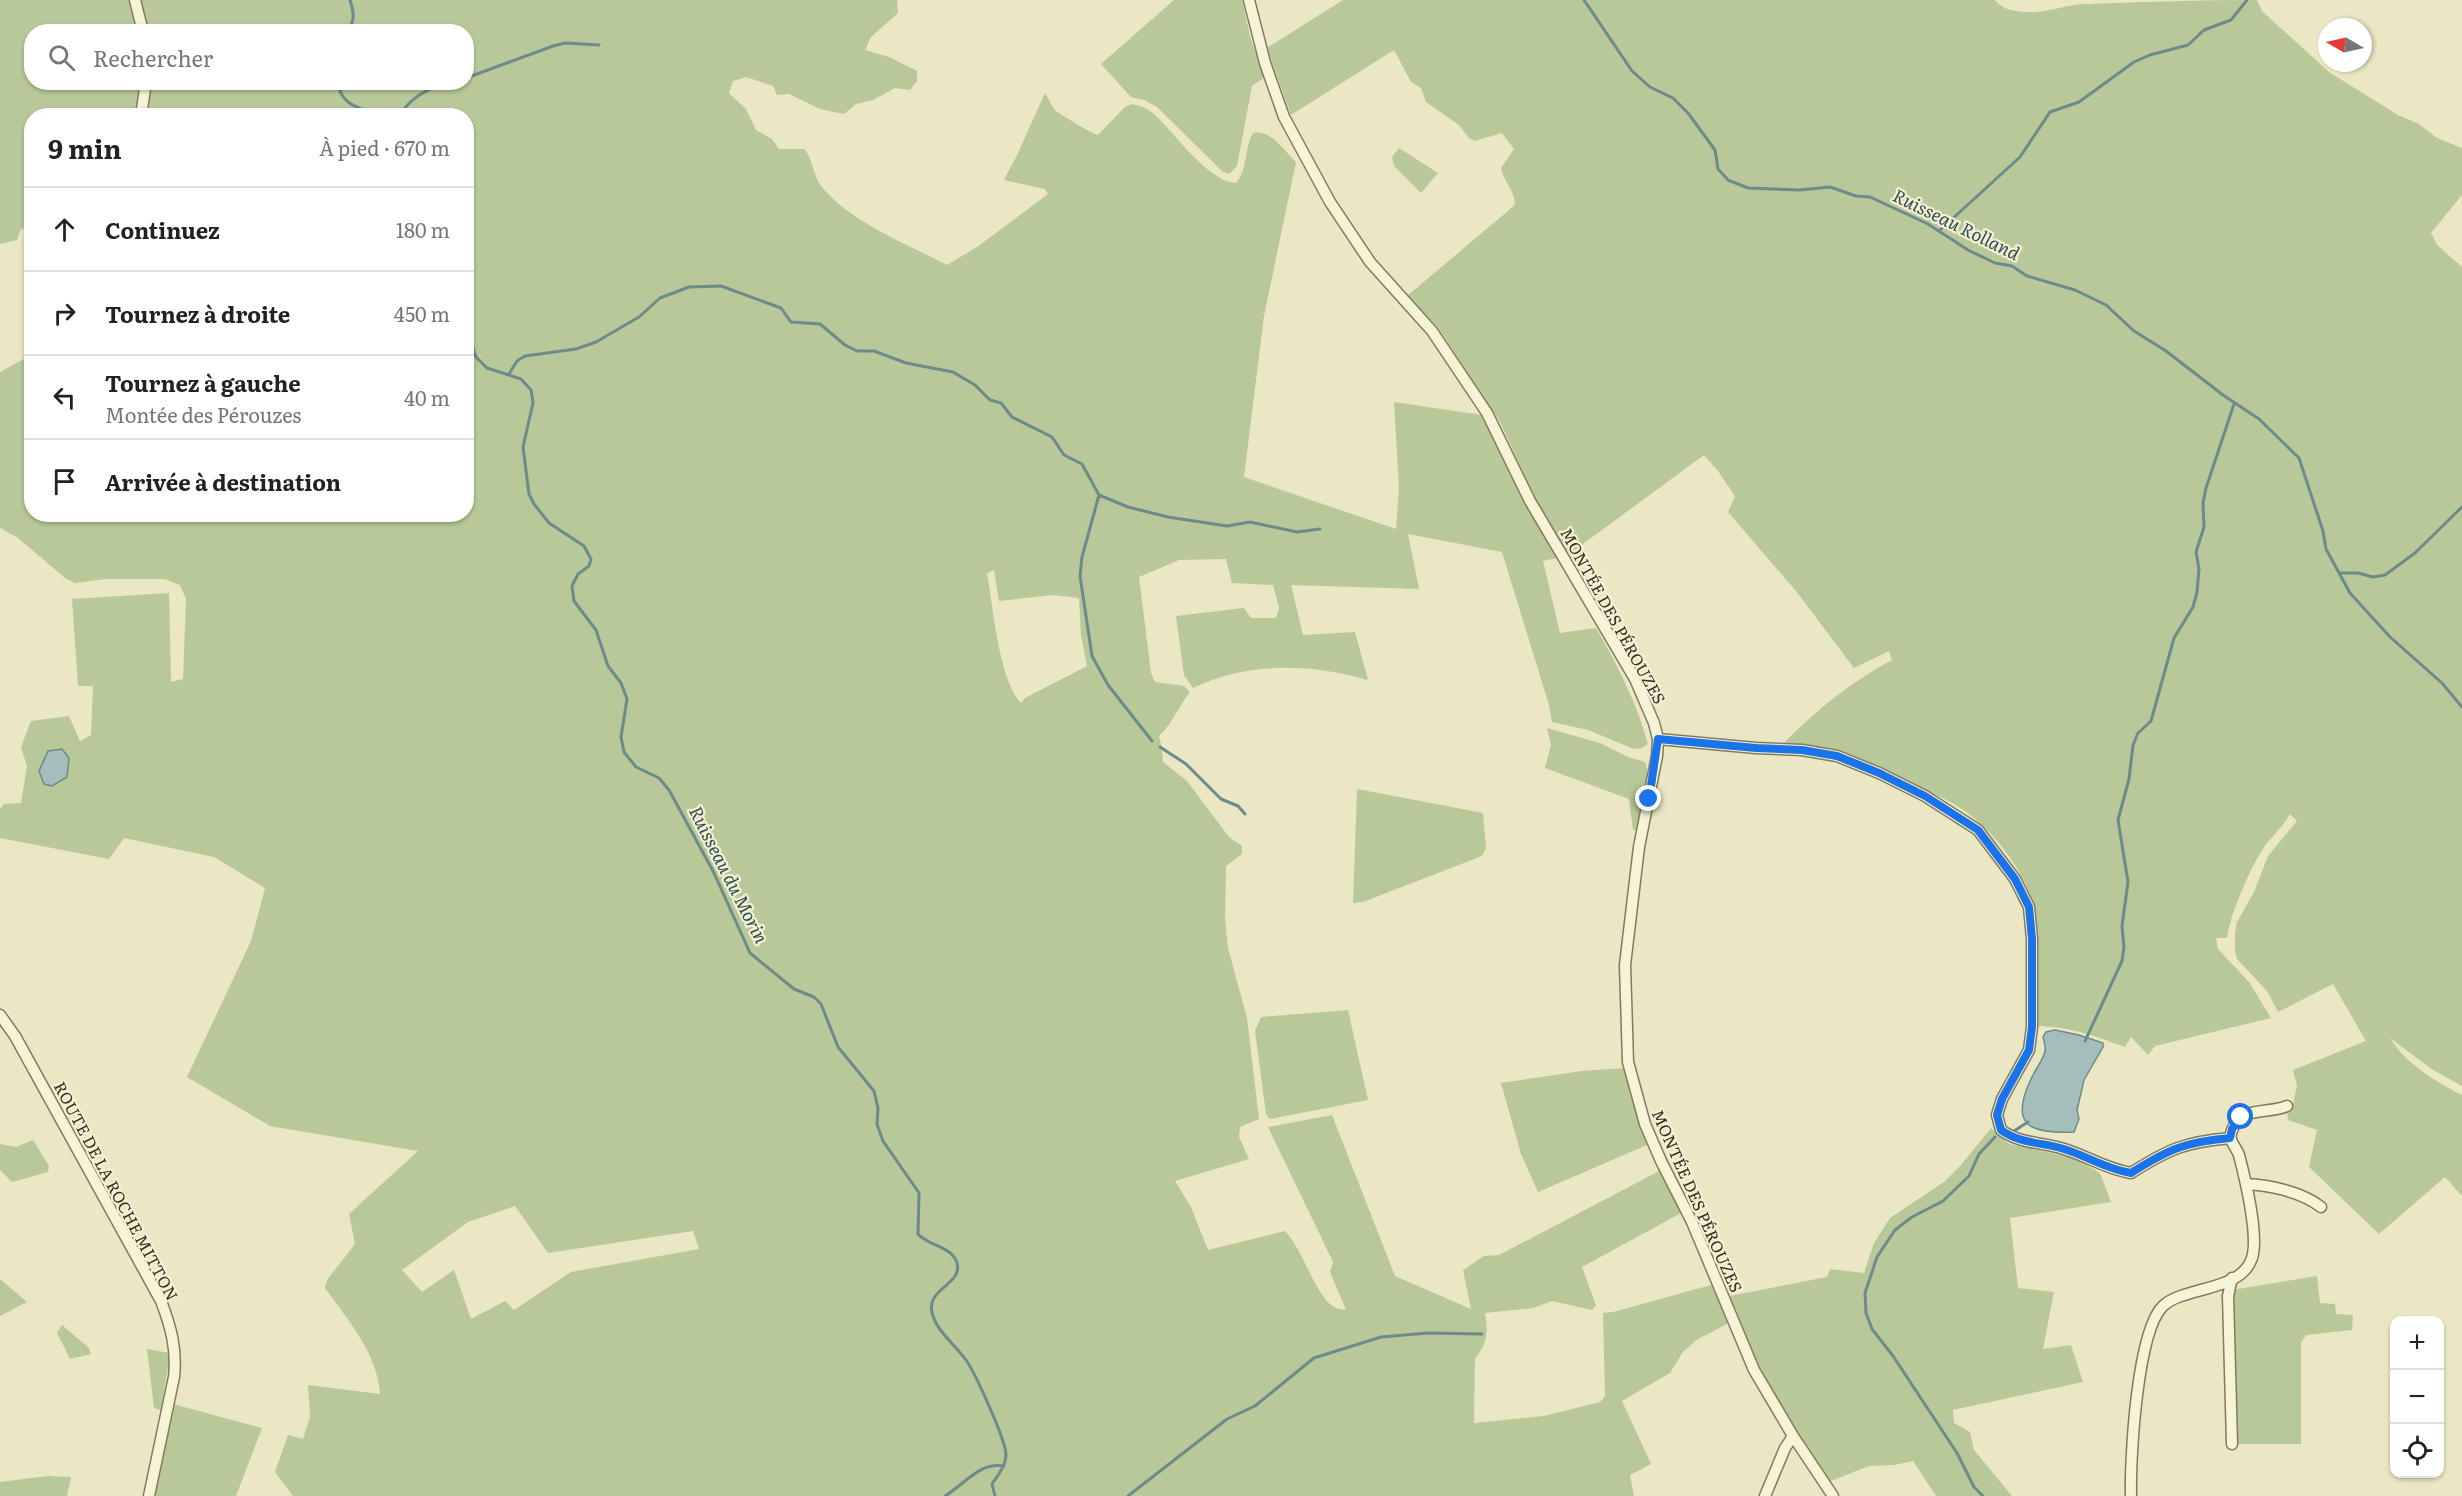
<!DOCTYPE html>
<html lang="fr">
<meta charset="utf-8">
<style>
body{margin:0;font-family:Literata,serif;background:#f2f2f2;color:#222}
.controls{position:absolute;right:18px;bottom:18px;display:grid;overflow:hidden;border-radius:12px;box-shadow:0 2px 4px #0004}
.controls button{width:54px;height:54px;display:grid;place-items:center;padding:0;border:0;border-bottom:2px solid #e0e0e0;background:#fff;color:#222;font:30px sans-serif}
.compass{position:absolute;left:2318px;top:18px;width:54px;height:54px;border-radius:50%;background:#fff;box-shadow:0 2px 4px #0004;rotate:279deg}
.stop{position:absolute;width:18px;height:18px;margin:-14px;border:4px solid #1a73e8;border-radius:50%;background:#fff}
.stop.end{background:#1a73e8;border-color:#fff;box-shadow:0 2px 6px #0008}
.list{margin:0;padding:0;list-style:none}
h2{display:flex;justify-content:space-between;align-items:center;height:78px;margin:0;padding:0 24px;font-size:26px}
h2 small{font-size:20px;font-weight:400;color:#767676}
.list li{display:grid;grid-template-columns:39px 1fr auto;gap:18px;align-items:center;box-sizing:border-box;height:84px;padding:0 24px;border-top:2px solid #e0e0e0}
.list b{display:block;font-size:22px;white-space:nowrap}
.list p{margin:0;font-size:20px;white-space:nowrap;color:#767676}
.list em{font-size:20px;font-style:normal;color:#767676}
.icon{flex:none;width:33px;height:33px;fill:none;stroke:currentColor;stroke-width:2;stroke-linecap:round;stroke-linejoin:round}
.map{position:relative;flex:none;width:2462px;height:1496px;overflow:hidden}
.search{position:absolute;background:#fff;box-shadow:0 2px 4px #0004;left:24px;top:24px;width:450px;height:66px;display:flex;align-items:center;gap:15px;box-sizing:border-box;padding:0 21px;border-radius:24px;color:#767676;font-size:22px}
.panel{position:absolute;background:#fff;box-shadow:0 2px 4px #0004;left:24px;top:108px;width:450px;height:414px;border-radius:24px}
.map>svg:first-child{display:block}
</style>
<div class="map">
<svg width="2462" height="1496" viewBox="0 0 2462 1496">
<rect width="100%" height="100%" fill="#ebe7c4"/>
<path fill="#b8c899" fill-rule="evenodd" d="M0,0H897L898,13L871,37L865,50L889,57L917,71V81L910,90L895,88L873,100L856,104L844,114L820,109L789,94L777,95L773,86L746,77L733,81L729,93L746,109L756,130L772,139L779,149H804C812,156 813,176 822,187C850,222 907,244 947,265L977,247L1048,194L1045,189L1004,180L1018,153L1045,93C1048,98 1051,105 1055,110C1058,113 1094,135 1098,135L1125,107L1132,104C1140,106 1148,108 1154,114C1174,132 1208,182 1236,183C1248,170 1244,148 1253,133C1271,129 1284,151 1296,162L1264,316L1244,477L1396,529L1399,489L1394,402L1482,415L1520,493L1557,558L1543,561L1560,633L1596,628C1618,666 1636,701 1648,744L1642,748L1634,749L1588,730L1552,722L1549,705L1502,552L1408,534L1419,589L1291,585L1303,635L1355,632L1368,680C1310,664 1249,661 1193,688L1184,675L1176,616L1244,608L1251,618H1276L1279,608L1273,585L1232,583L1226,559L1179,560L1139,577L1151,673L1155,682L1184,686L1190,692C1179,706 1172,724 1159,736L1162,748L1163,762L1187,781L1229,837L1242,846V854L1226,866L1225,918L1228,948L1247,1018L1259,1119L1240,1127L1239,1137L1249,1159L1175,1181L1191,1207L1208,1250L1285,1231C1304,1253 1310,1280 1326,1300C1331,1306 1338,1310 1346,1310L1330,1272L1333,1262L1268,1127L1332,1115L1395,1276L1471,1309L1463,1270L1484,1256L1499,1255L1661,1170L1683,1212L1582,1267L1596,1305L1592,1310L1552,1301L1533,1308L1485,1313C1488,1332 1488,1343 1475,1358L1474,1423L1544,1416L1600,1402L1605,1396L1603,1313L1613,1312L1711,1285L1728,1321L1727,1324L1698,1339L1683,1352L1670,1373L1622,1401L1651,1464L1630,1475L1634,1496H293L275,1472L288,1435L303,1439L310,1417L308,1385L380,1394C378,1354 347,1319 325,1288L327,1280L355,1244L349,1214L418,1151L270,1126L187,1077L251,941L265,888L214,857L124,838L109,859L0,838V809L4,804L21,803L27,766L21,747L31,721L69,716L80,741L91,735L93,686H78L72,599L169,593L171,682L183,679L186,599L180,585L165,579H106L75,583L65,578L18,538L0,528V372L31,355L32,514H466V116H32L31,227L21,229L17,240L0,244ZM32,32H466V82H32ZM994,570L999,601L1053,595L1079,598L1081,635L1087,666L1025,698L1021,703C999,681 993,606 987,573ZM515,1206L548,1253L693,1231L699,1249L571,1272L514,1310L505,1301L471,1319L454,1270L422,1292L402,1270L468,1222Z
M1174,0H1242L1250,36L1264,78L1252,86L1237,166L1229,174L1223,172L1157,107L1144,100L1131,97L1101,64Z
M1343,0H1995C2003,10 2015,12 2028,12C2047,13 2067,4 2087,4C2144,2 2200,0 2257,0L2262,11L2329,72L2398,115L2419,124L2437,138L2462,148V195L2431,233L2437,245L2462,267V1086L2433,1070L2390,1038C2405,1063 2436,1082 2462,1095V1196L2445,1177L2379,1234L2309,1167L2317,1130L2288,1120L2287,1110L2293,1105L2297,1085L2293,1070L2366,1041L2333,984L2278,1012L2267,991L2237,959L2235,951V933L2237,922L2254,892L2268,856L2297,821L2290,814C2282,827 2277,831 2267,843C2253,861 2230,914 2227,938H2216L2218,949L2249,982L2271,1018L2155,1046L2148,1055L2131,1037L2125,1047C2092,1035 2072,1027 2036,1026C2036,994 2042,937 2034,907C2024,870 1994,831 1962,809C1947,799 1929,792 1913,784C1866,761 1837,745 1783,744C1816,710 1851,682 1892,660L1889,651L1854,668L1796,591L1728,512L1735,496L1718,471L1704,455L1568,555L1543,515L1500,422L1437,326L1407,296L1515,205C1515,191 1504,182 1501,168L1514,149L1502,133L1475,141L1469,138L1459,125L1426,102L1421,88L1411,82L1394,50L1291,115L1267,48Z
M1399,148L1438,173L1421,193L1394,166L1392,157Z
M1547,728L1600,743L1628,757L1645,762C1653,782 1641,810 1636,830H1633L1629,799L1545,768L1551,745Z
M1357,789L1483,813L1486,848L1482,856L1363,902L1353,903Z
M1348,1010L1368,1100L1270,1119L1266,1114L1255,1031L1261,1017Z
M1625,1068L1630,1095L1647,1145L1538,1192L1521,1154L1501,1083L1582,1071Z
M1991,1128L2009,1144L2074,1158L2100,1173L2111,1202L2010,1218L2018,1288L2054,1292L2043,1349L2071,1345L2083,1382L1953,1410L1954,1423L1970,1432L1974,1450L2012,1496H1936L1913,1461L1894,1465L1869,1466L1828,1482L1782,1412L1760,1369L1730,1296L1827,1277L1830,1269L1864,1273L1874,1243L1890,1218L1944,1182L1961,1165Z
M33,1140L49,1166L48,1172L12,1182L0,1170V1144L16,1147Z
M2317,1276L2320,1303L2335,1304L2336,1314L2353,1315L2352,1330L2306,1335L2301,1343V1444H2235L2232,1290Z
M0,1279L27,1302L0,1316Z
M62,1325L88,1347L91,1354L70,1359L57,1333Z
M147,1349L170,1353L161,1410L154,1408Z
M173,1404L262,1428L236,1496H152Z
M48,1476L71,1477L67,1496H0V1482Z"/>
<path fill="#a5bebc" stroke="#6d8b8a" stroke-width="1.5" d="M62,749L69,758L67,777L52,786L44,784L39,771L48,751Z
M2055,1030L2079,1035L2103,1043V1047L2084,1080L2077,1110L2079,1119L2074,1132C2032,1134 2009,1127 2030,1081C2034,1071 2043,1061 2045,1051C2046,1047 2044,1041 2043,1037L2046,1032Z"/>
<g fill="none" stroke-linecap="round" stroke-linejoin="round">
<path stroke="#6d8b8a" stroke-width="3" d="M1584,0L1632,71L1650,87L1673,98L1688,113L1715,150L1718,169L1728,180L1748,188L1799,190L1830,187L1856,196L1870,197L1928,224L1968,250L1995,263L2012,266L2027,276L2075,290L2106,305L2134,331L2166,351L2223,395L2259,419L2299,458L2323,531L2326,549L2350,593L2390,637L2442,683L2462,707
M346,32C356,21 354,13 350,0
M466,78L553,46L565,43L599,45
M338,82C340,106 361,108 380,116
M399,116C410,98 430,87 450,82
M1939,231L2020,157L2050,112L2079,102L2134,62L2150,55L2188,45L2204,30L2231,20L2247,0
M466,330L476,357L487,368L521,379L531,390L533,403L523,447L529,494L534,504L549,523L584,546L591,559L589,566L578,574L572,586L574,601L596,630L608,666L621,683L627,699L621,737L624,752L636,767L659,778L669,790L714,873L750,953L794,989L814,997L821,1004L838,1047L874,1091L878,1108L877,1124L883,1141L919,1193L918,1234C928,1246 952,1246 957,1263C963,1286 923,1288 933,1316C938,1332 956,1346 966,1360C975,1373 1007,1442 1006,1456C1005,1467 998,1475 992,1484L995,1496
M509,374L517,361L525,356L576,349L596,342L639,317L660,298L689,287L721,286L781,308L791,322L820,324L845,345L857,351H874L906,363L953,372L975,385L990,400L1001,403L1012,417L1052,437L1064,455L1082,464L1099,495L1128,507L1168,517L1227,526L1250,522L1297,532L1320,529
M1099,495L1082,557L1080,576L1092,656L1108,685L1152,741
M2339,573H2358L2373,577L2385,575L2415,553L2462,507
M1160,747L1186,764L1221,799L1238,806L1245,814
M2085,1041L2122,961L2124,947L2122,926L2128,882L2118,820L2129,779L2133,745L2138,733L2151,721L2174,638L2193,607L2197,592L2199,569L2196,552L2204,527L2203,503L2206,488L2234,404
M2014,1131L2028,1122
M945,1496C965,1484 979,1462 1004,1466
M1128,1496L1227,1419L1255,1406L1314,1358L1381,1337L1428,1333L1482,1334
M1983,1496L1974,1487L1957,1453L1893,1356L1872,1329L1866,1313L1865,1293L1877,1257L1895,1230L1912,1217L1943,1201L1969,1176L1979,1154L1995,1137"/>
<defs>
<path id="minor" d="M135,0L143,32
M1249,0L1265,63L1284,117L1330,202L1370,262L1432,331L1487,413L1530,501L1635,679L1654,723L1658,739L1657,756L1639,847L1625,965L1628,1062L1645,1124L1661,1161L1692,1222L1754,1370L1793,1436L1833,1496
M141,116L146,82
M1658,739L1756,748L1802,750L1837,756L1879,773L1925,796L1978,830L2015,879L2029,907L2032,939V1027L2029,1050L2002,1099L1997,1115L2001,1130C2020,1144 2042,1142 2064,1149C2087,1156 2106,1169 2131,1173C2169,1149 2185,1142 2230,1138
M0,1015L15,1036L161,1301C171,1327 177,1349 174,1377L149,1496
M2246,1184C2270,1185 2302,1192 2321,1207
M2232,1444L2228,1296L2232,1278
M1765,1496L1785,1448L1793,1436
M2131,1496C2130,1458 2137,1331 2163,1306C2184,1286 2241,1292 2252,1258C2259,1236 2245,1178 2239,1155C2237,1149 2232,1144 2231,1139C2229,1132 2237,1119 2243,1116C2256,1109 2274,1112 2287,1106"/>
</defs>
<use href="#minor" stroke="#84795c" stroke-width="13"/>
<use href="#minor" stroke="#f6f3d6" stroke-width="10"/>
</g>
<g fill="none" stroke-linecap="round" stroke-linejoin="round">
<path stroke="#1a73e8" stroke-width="8" d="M1649,799L1658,739L1756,748L1802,750L1837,756L1879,773L1925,796L1978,830L2015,879L2029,907L2032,939V1027L2029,1050L2002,1099L1997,1115L2001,1130C2020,1144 2042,1142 2064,1149C2087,1156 2106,1169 2131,1173C2169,1149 2185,1142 2230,1138L2232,1129L2241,1117"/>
</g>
<g text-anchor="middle" stroke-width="4.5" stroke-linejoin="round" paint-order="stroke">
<g font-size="16" fill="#352e1f" stroke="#f3f0d3">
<text transform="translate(1613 616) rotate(61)" y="6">MONTÉE DES PÉROUZES</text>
<text transform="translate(116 1191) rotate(62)" y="6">ROUTE DE LA ROCHE MITTON</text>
<text transform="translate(1697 1201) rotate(66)" y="6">MONTÉE DES PÉROUZES</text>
</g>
<g font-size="18" font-style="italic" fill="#2f4e53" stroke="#f3f0d3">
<text transform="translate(1956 225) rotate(26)" y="6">Ruisseau Rolland</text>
<text transform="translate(728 875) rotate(63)" y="6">Ruisseau du Morin</text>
</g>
</g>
</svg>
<div class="controls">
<button>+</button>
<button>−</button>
<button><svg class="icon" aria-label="locate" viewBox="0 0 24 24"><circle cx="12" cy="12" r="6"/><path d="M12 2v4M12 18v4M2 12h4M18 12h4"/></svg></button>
</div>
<svg class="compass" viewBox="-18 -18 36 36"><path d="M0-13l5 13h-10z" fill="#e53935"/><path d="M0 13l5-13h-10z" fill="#767676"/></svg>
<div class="stop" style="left:2241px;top:1117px"></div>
<div class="stop end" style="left:1649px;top:799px"></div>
<div class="search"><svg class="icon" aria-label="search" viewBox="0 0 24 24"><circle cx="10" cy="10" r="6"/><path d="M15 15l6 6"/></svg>Rechercher</div>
<section class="panel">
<h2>9 min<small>À pied · 670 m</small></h2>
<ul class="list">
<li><svg class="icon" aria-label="ahead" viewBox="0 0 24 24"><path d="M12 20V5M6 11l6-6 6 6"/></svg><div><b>Continuez</b></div><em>180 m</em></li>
<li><svg class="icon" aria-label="right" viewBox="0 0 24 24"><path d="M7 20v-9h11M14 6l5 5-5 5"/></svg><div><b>Tournez à droite</b></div><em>450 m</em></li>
<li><svg class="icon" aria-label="left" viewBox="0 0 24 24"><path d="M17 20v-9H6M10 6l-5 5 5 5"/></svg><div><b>Tournez à gauche</b><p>Montée des Pérouzes</p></div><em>40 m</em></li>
<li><svg class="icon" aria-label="arrive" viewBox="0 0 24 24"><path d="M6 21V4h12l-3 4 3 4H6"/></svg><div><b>Arrivée à destination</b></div></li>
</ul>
</section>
</div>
